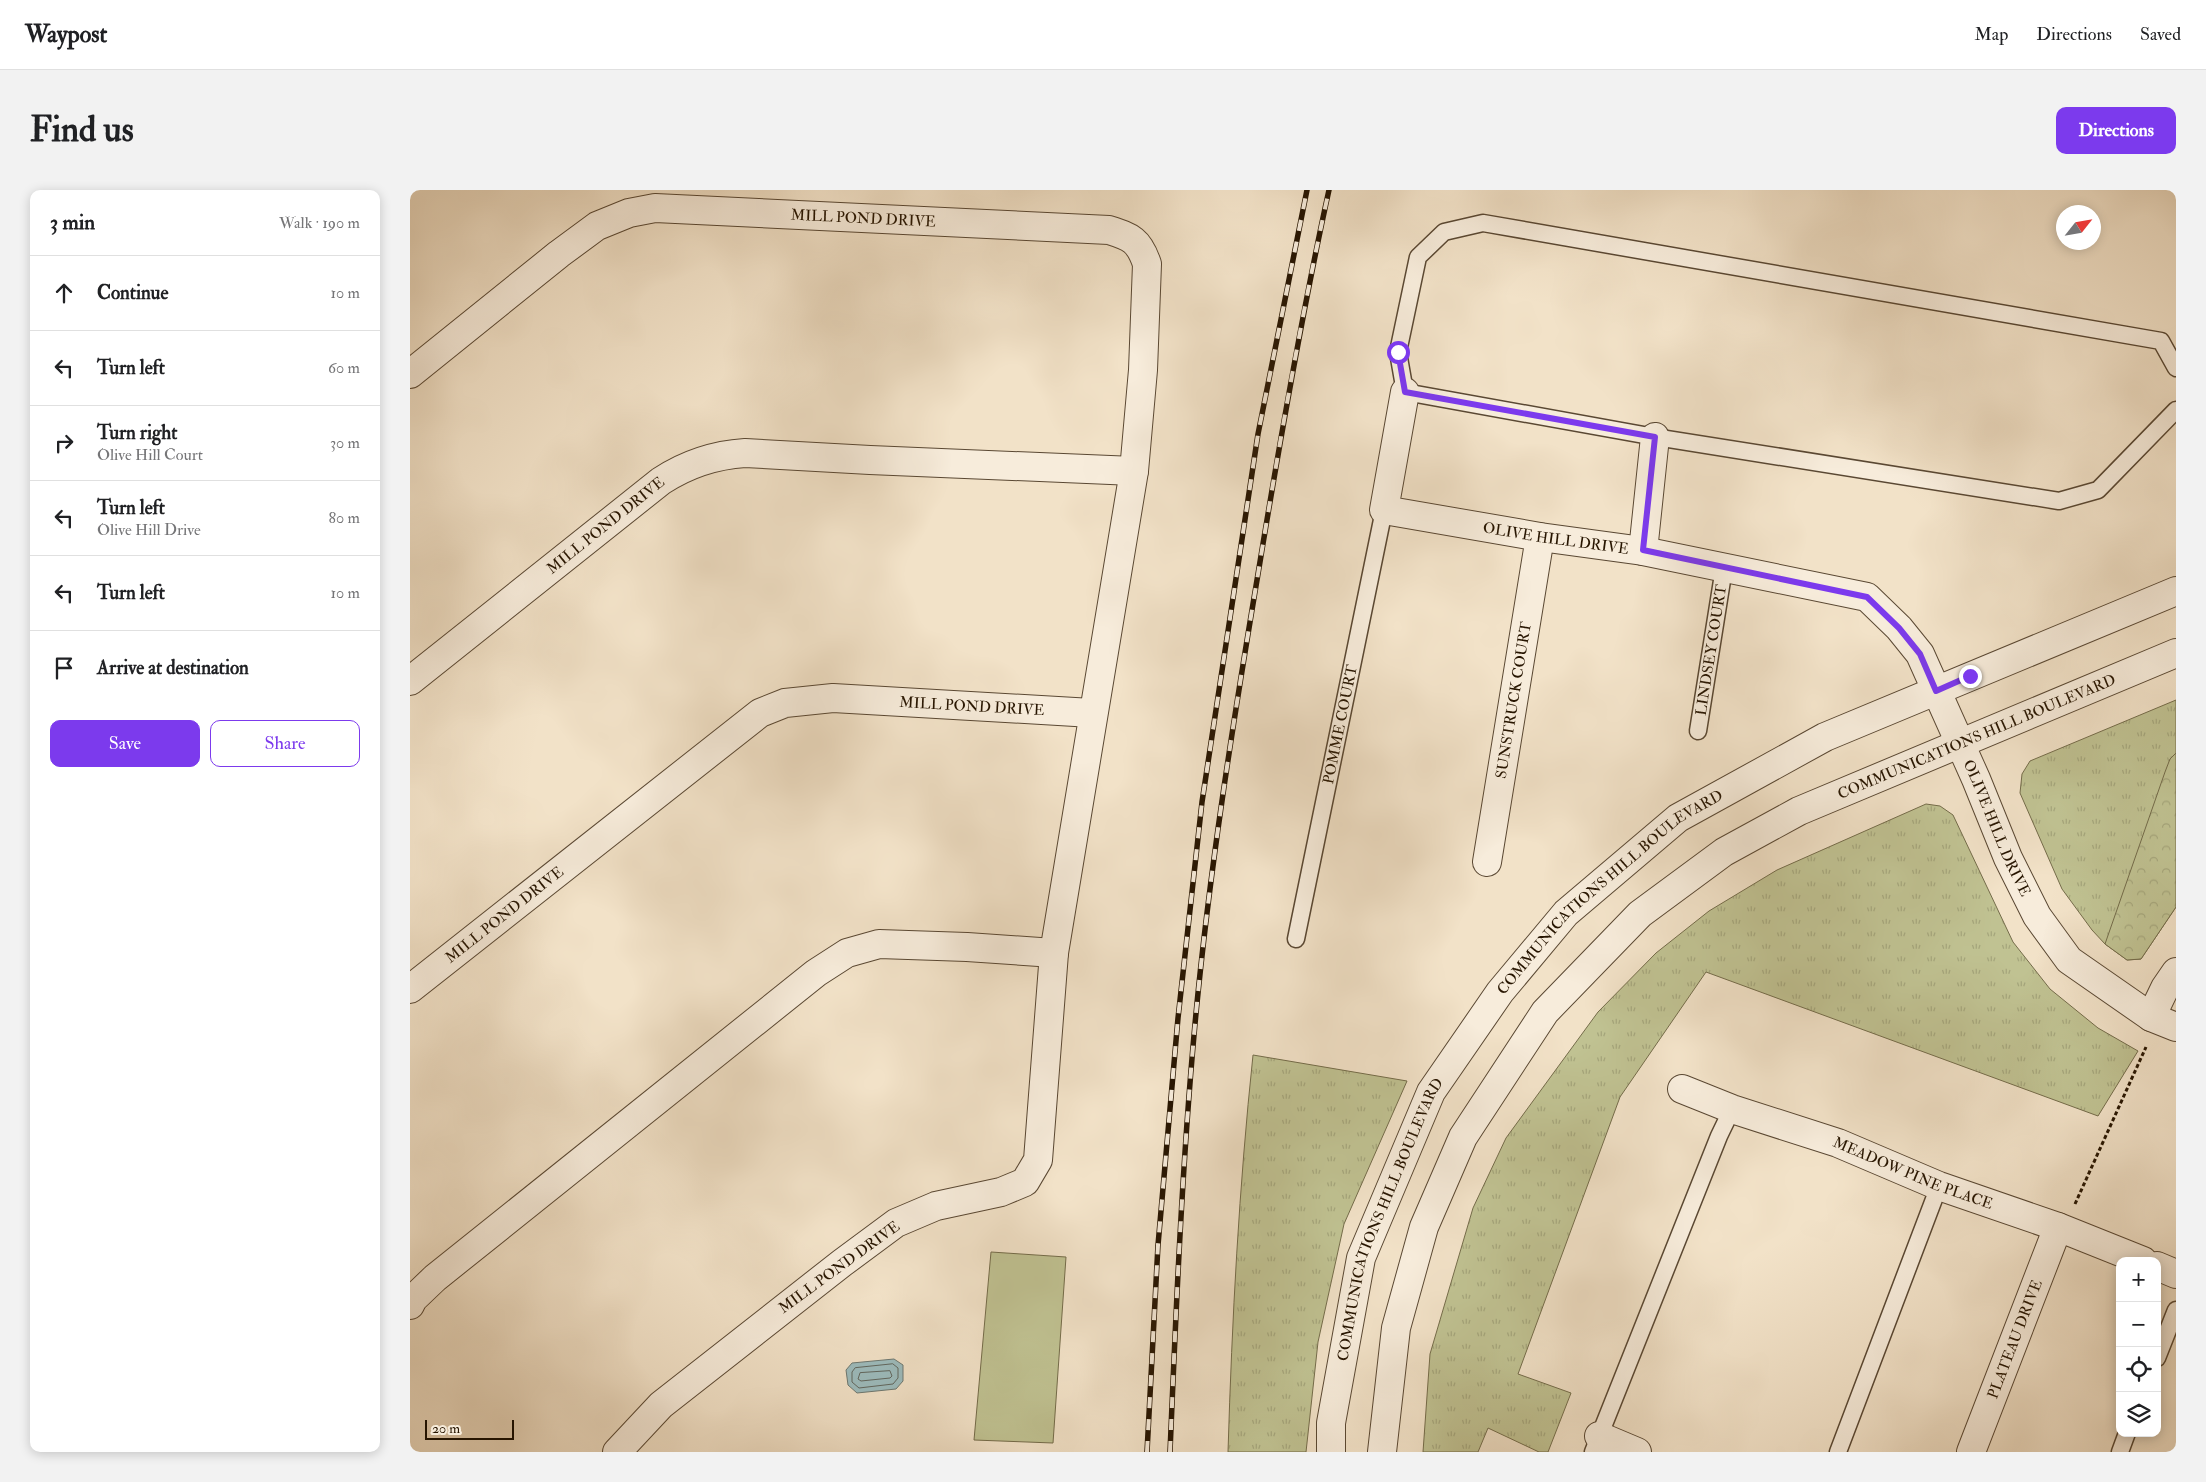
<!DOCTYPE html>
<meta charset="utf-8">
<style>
body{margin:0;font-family:"IM FELL Double Pica",serif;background:#f2f2f2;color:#202124}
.controls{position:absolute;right:15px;bottom:15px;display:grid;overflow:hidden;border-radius:10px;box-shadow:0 2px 12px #0003}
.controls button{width:45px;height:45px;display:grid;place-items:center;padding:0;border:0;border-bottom:1px solid #e0e0e0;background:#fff;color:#202124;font:25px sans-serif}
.compass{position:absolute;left:1646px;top:15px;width:45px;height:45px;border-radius:50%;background:#fff;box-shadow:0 2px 12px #0003;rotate:59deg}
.scale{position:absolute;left:15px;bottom:12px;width:89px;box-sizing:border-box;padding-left:5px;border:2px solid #271501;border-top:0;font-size:14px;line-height:18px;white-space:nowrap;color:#271501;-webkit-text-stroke:4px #f7ecdb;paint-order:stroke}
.stop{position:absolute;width:15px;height:15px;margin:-11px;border:4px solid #7c3aed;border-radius:50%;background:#fff}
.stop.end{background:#7c3aed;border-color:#fff;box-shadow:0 1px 5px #0008}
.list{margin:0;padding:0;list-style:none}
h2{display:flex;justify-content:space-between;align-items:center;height:65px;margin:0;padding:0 20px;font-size:21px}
h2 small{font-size:16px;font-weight:400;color:#757577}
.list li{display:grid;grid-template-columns:32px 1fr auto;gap:15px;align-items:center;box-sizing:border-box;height:75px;padding:0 20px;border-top:1px solid #e0e0e0}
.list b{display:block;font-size:19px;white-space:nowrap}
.list p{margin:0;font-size:16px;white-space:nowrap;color:#757577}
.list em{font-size:16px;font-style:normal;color:#757577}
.actions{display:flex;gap:10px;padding:15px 20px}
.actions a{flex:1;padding:11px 0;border:1px solid #7c3aed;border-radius:10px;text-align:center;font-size:18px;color:#7c3aed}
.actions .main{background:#7c3aed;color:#fff}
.icon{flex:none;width:28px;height:28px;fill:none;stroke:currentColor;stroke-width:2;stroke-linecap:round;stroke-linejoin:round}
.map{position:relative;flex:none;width:1766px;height:1262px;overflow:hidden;border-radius:10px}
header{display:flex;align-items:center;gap:30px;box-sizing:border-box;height:70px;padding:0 25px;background:#fff;border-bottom:1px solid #e0e0e0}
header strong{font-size:24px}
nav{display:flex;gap:28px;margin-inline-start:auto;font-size:18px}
.intro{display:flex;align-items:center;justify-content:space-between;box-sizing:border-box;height:120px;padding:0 30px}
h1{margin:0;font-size:35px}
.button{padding:12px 22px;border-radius:10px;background:#7c3aed;color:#fff;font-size:18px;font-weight:700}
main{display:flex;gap:30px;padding:0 30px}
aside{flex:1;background:#fff;border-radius:10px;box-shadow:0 2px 12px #0003}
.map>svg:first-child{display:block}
</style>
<header>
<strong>Waypost</strong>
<nav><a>Map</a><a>Directions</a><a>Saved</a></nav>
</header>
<div class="intro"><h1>Find us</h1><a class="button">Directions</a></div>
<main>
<aside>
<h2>3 min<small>Walk · 190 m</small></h2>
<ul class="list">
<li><svg class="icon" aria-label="ahead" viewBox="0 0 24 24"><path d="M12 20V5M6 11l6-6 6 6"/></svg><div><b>Continue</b></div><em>10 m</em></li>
<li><svg class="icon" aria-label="left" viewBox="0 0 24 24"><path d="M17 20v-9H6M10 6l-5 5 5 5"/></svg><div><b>Turn left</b></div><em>60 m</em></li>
<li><svg class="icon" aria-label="right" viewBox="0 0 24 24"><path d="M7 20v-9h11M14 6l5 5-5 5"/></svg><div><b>Turn right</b><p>Olive Hill Court</p></div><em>30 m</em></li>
<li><svg class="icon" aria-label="left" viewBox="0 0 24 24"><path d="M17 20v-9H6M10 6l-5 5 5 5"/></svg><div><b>Turn left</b><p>Olive Hill Drive</p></div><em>80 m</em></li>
<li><svg class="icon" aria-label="left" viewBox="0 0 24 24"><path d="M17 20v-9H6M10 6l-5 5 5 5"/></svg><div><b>Turn left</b></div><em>10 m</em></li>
<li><svg class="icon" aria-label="arrive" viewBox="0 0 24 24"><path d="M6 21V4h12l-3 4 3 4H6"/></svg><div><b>Arrive at destination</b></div></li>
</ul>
<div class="actions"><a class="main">Save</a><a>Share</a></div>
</aside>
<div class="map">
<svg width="1766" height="1262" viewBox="0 0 1766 1262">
<defs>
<pattern id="grass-tufts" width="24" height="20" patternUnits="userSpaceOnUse" patternTransform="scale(1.25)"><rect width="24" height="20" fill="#c0c292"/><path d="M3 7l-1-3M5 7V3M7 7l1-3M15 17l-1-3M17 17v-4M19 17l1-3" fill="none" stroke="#a5a67c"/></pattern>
<pattern id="park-crowns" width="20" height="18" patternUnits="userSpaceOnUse" patternTransform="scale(1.25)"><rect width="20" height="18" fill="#c0c292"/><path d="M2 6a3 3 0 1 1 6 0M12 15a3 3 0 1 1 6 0" fill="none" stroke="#a5a67c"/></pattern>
</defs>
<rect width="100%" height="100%" fill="#f2e2c8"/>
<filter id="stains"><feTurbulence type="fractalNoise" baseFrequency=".004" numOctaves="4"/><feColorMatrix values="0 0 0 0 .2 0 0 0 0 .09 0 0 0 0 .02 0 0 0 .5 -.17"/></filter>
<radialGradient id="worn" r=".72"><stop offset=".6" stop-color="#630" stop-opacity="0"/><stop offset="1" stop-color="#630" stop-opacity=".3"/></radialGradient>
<path fill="url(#grass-tufts)" stroke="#746c4a" d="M1766,510V717L1731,769L1717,770L1695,754L1682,740L1652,699L1610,603L1612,584L1620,571Z
M1516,614L1530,616L1543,625L1603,752L1640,799L1688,838L1728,861L1688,926L1296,782L1210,907L1108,1184L1161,1203L1138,1262H1129L1078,1238L1068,1262H1013L1020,1164L1063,1018L1096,948L1188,822L1246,763L1299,721L1367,680Z
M843,865L997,891L934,1034L908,1152L896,1262H818C822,1129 829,997 843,865Z"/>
<path fill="url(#park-crowns)" stroke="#746c4a" d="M1766,563V717L1731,769L1717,770L1695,754L1755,582L1760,569Z"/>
<path fill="#c0c292" stroke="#746c4a" d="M581,1062L656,1067L643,1253L564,1250Z"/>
<path fill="#9dbcbd" stroke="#6e7972" d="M484,1169L493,1175V1191L486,1199L447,1203L438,1195L436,1180L442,1173Z"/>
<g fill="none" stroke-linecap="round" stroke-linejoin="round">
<path stroke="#62685f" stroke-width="1" d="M483,1174L488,1178V1188L483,1194L449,1198L442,1192V1182L445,1178Z
M480,1181L482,1186L480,1188L451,1191L448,1189L450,1183Z"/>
<defs>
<g id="service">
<path d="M1766,178L1751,151L1073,33L1034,42L1008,67L988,162L995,202L1245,247L1649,311L1688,300L1766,220"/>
<path id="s1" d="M1288,541L1314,378"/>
<path id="s2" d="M886,749L974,320"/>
<path d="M1747,1168L1766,1120"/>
<path d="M1183,1262L1309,946L1322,919"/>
<path d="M1428,1262L1529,996"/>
<path d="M1710,1262L1717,1243"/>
</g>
<g id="minor">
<path id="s3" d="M0,184L149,64L187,36L219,23L245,18L699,40C721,47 729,50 737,74L733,180L724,281L644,763L628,970L615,992L591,1002L526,1016L486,1033L432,1073L251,1215L207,1262"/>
<path id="s4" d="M995,202L974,320L1130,347L1233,361L1457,407L1489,438L1510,464L1566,589L1598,668L1627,726L1659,770L1741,827L1766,837"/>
<path d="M1233,361L1245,247"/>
<path id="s5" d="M0,491L251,291C277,274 304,265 335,263L460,270L724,281"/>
<path id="s6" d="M1077,672L1130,347"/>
<path id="s7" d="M0,799L350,523L375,513L423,508L682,523"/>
<path d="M1741,827L1755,798L1766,782"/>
<path id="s8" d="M1272,899L1322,919L1428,953L1529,996L1648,1037L1733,1071"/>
<path d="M1747,1076L1766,1084"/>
<path d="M0,1115L3,1109L25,1088L406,783L437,763L469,754L557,757L644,763"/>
<path d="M1189,1246L1227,1262"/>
<path id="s9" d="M1561,1262L1648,1037"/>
</g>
<g id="tertiary">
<path id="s10" d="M921,1262V1233L951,1068L1021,902L1090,802L1156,723L1268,628L1415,547L1766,401"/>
<path id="s11" d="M972,1262L986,1138L1014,1037L1053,947L1135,822L1230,724L1314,662L1389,621L1766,463"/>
</g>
</defs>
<use href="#service" stroke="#5a4833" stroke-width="19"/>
<use href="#minor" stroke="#5a4833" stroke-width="30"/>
<use href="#tertiary" stroke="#5a4833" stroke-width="30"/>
<path stroke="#271501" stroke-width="3" stroke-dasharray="4 2.5" stroke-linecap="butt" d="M1665,1014L1736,857"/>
<use href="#service" stroke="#f7ecdb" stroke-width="16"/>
<use href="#minor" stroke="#f7ecdb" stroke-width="28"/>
<use href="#tertiary" stroke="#f7ecdb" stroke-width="28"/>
<defs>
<path id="rail" d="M737,1262L748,1055L768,828L792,612L848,244L897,0
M760,1262C766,1119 772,976 785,834C799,683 823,533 848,384C869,256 891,127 919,0"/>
</defs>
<use href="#rail" stroke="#271501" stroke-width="5.5"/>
<use href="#rail" stroke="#f7ecdb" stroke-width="4" stroke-dasharray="11" stroke-linecap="butt"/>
</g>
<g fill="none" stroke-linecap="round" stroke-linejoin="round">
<path stroke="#7c3aed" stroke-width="6" d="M988,162L995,202L1245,247L1233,360L1457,407L1489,438L1510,464L1526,501L1560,486"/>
</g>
<g text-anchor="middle" stroke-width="5" stroke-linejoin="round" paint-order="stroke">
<g font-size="15" fill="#271501" stroke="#f7ecdb">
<text dy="5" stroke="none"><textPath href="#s3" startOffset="508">MILL POND DRIVE</textPath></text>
<text dy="5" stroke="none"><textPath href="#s5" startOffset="250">MILL POND DRIVE</textPath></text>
<text dy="5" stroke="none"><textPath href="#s4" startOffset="294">OLIVE HILL DRIVE</textPath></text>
<text dy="5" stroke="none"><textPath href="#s1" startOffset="82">LINDSEY COURT</textPath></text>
<text dy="5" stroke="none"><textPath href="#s6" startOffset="164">SUNSTRUCK COURT</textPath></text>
<text dy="5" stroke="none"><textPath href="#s7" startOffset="660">MILL POND DRIVE</textPath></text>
<text dy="5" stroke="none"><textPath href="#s2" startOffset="219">POMME COURT</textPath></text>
<text dy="5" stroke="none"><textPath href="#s11" startOffset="996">COMMUNICATIONS HILL BOULEVARD</textPath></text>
<text dy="5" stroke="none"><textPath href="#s4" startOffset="879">OLIVE HILL DRIVE</textPath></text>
<text dy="5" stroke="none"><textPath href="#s10" startOffset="648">COMMUNICATIONS HILL BOULEVARD</textPath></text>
<text dy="5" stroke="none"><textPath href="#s7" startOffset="120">MILL POND DRIVE</textPath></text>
<text dy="5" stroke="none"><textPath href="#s8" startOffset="246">MEADOW PINE PLACE</textPath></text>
<text dy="5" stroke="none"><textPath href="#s10" startOffset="242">COMMUNICATIONS HILL BOULEVARD</textPath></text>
<text transform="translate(429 1077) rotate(-36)" y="5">MILL POND DRIVE</text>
<text dy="5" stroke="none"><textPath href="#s9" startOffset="121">PLATEAU DRIVE</textPath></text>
</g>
</g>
<rect width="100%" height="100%" filter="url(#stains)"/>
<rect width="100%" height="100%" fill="url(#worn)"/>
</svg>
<div class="controls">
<button>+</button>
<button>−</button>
<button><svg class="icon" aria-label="locate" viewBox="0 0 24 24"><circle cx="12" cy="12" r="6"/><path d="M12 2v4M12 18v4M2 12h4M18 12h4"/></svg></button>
<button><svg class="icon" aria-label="layers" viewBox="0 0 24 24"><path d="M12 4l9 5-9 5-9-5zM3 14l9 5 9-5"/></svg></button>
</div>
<svg class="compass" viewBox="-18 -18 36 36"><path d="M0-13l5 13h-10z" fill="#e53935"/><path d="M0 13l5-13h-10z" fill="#757577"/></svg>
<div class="scale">20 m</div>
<div class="stop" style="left:988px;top:162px"></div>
<div class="stop end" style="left:1560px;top:486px"></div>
</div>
</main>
